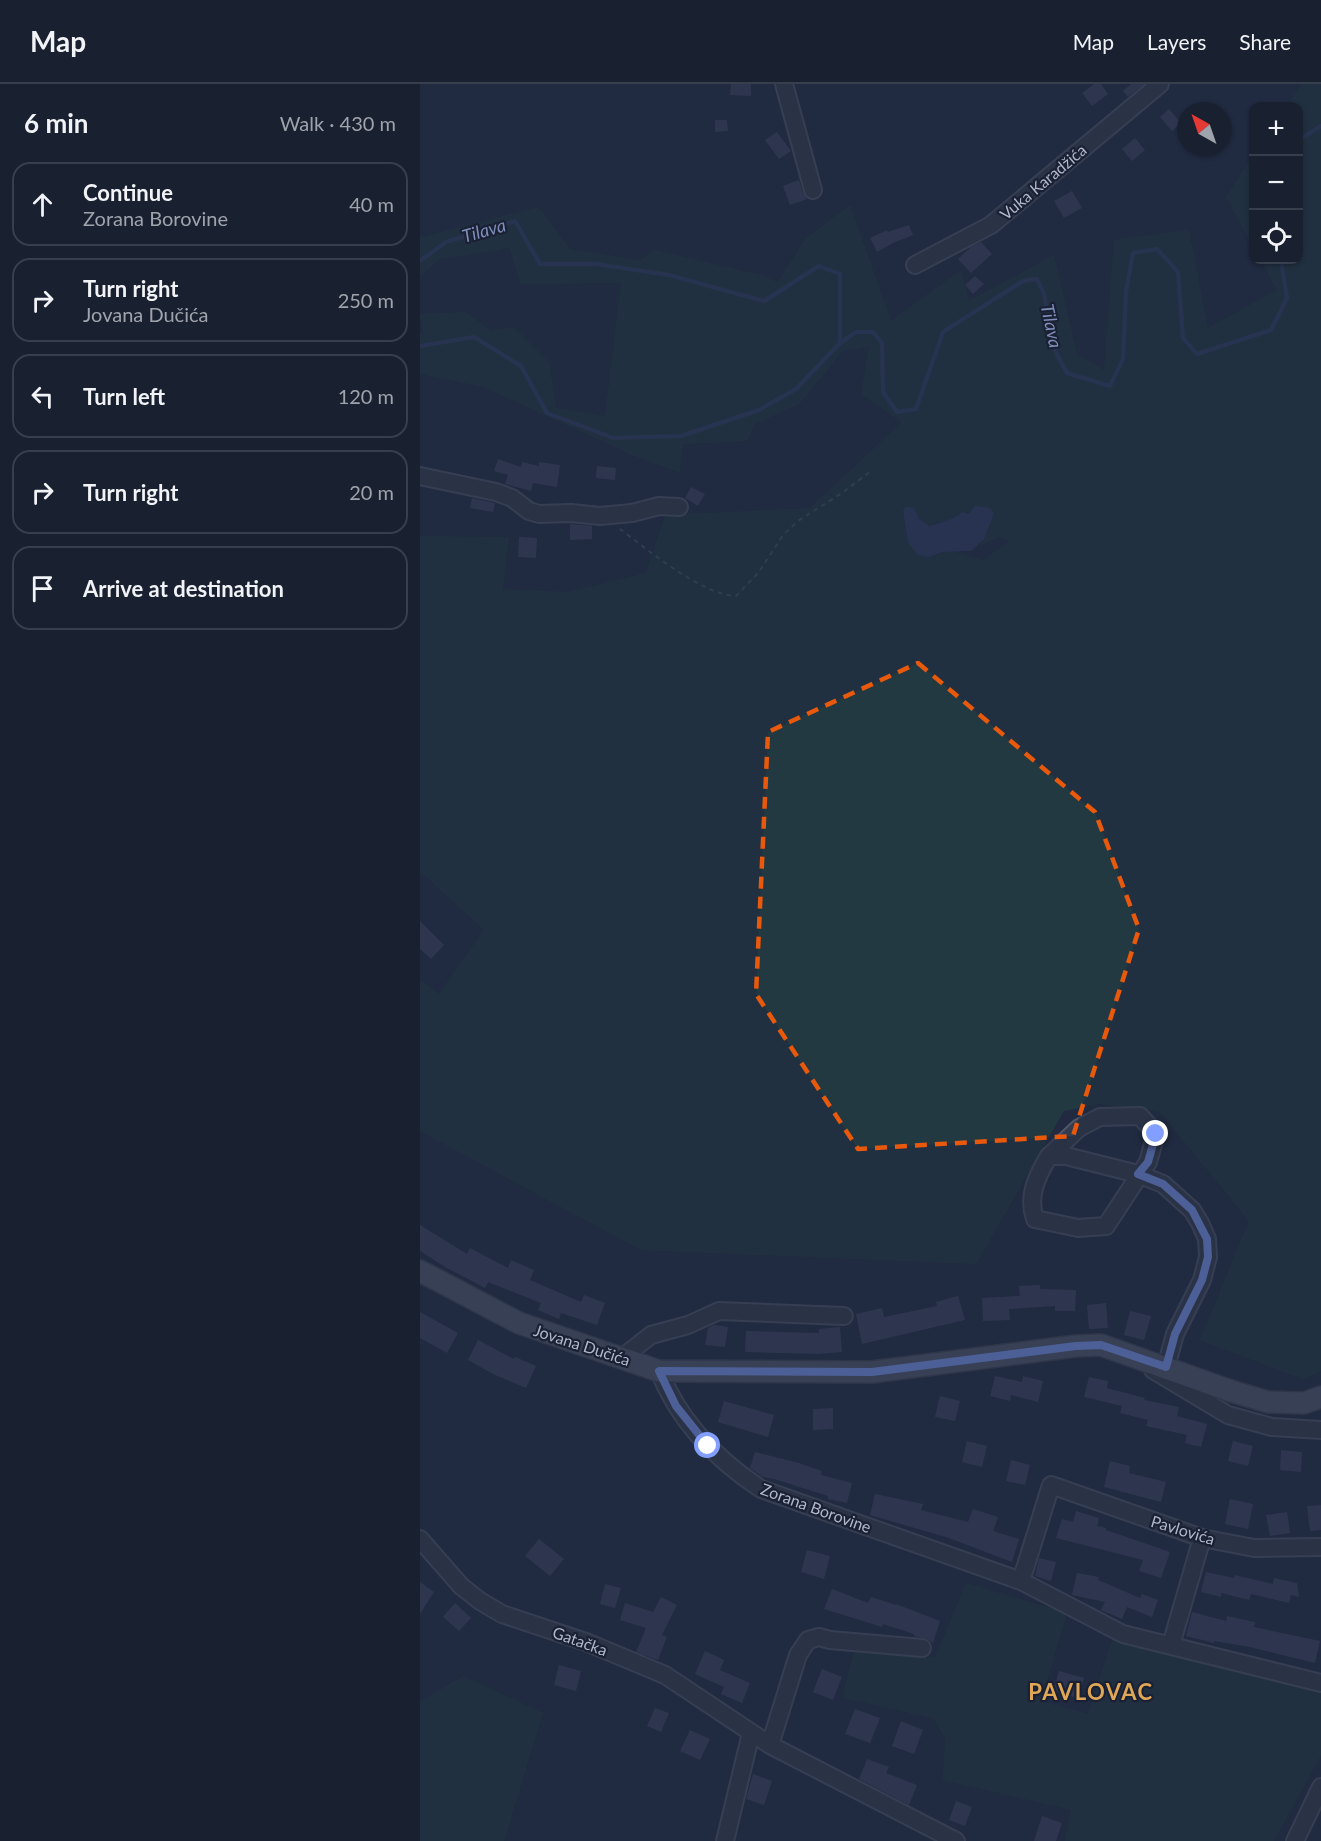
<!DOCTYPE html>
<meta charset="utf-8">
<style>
body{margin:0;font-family:Lato,sans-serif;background:#262d3c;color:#f1f3f6}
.controls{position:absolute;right:18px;top:18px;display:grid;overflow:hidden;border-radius:12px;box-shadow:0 2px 4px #0004}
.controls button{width:54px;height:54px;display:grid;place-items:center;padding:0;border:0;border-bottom:2px solid #373e4c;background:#192030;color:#f1f3f6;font:30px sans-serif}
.compass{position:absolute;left:757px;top:18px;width:54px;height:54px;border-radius:50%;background:#192030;box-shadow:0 2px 4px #0004;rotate:320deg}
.stop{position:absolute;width:18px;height:18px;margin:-14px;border:4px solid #829fff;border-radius:50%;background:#fff}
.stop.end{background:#829fff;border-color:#fff;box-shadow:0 2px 6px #0008}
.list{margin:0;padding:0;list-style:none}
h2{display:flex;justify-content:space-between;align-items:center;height:78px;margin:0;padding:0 24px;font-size:26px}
h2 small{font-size:20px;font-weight:400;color:#9fa3ab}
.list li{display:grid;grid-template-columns:39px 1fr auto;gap:18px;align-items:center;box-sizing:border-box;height:84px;margin:0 12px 12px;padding:0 12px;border:2px solid #373e4c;border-radius:18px}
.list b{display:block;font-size:22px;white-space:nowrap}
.list p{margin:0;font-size:20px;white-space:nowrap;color:#9fa3ab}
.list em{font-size:20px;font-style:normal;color:#9fa3ab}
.icon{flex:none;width:33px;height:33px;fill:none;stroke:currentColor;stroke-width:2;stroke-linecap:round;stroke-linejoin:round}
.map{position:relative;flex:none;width:901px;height:1757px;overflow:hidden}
header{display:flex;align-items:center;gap:36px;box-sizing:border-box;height:84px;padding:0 30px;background:#192030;border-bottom:2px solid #373e4c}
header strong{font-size:28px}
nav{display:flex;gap:33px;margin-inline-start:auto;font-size:21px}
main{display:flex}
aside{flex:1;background:#192030}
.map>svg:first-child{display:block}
</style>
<header>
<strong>Map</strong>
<nav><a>Map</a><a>Layers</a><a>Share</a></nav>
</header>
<main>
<aside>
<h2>6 min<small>Walk · 430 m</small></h2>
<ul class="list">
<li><svg class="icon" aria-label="ahead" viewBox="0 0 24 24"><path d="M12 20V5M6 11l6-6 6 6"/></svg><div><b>Continue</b><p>Zorana Borovine</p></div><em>40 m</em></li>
<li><svg class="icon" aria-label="right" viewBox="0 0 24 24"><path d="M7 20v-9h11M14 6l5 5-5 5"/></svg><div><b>Turn right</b><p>Jovana Dučića</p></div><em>250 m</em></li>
<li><svg class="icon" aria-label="left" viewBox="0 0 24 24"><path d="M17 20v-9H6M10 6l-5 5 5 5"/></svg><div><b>Turn left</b></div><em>120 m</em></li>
<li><svg class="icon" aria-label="right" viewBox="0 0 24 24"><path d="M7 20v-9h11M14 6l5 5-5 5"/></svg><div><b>Turn right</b></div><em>20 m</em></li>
<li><svg class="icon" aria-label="arrive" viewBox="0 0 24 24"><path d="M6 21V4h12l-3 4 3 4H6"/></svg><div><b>Arrive at destination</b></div></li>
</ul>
</aside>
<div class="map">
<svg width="901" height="1757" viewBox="0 0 901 1757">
<rect width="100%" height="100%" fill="#212a40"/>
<path fill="#233941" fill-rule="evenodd" d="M882,0H901V1287L882,1295L780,1256L829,1137L739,1027L679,1020L644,1027L556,1180L221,1166L0,1047V896L19,910L64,846L0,787V452L89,453L83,505L148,508L226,489L245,431L390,424L482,338L441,310L449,262L423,267L379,320L335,340L327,357L263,360L260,386L264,390L212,371L64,303L0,290V249L3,250L0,230L46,228L71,247L94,243L129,278L136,324L185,332L201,199L101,200L90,164L19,175L0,192V151L2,153L118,123L150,165L220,176L235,166L341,191L358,198L386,154L430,121L471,237L541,186L549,217L634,171L657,270L684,286L694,156L769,146L788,244L857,206L841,176H878V22H867ZM494,424L500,436L509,442L517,438L525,439L543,428L574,430L568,447L559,462L580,453L590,457L563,476L532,467L516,471L486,450L483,427Z
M833,72V163L806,113Z
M546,1499L647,1529L621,1617L668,1630L693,1554L901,1608V1671L854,1757H645L651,1726L523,1696L525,1654L513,1634L422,1614L434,1568L515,1574Z
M43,1592L123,1629L84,1757H0V1618Z"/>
<path fill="#313f67" d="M555,422L570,424L574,430L564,455L551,467L523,468L508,473L498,471L488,458L483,427L486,423L494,424L500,436L509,442C520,439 532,436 543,428L549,430Z"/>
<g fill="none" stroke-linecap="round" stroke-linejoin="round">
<path stroke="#313f67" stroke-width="4" d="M878,59L882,54L901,42
M0,177L26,158L95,137L120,180H176L249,191L344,217L399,182L420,190V259L436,248H453L462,259L463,308L477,328L496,325L523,248L603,197L617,195L624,210L635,267L647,289L690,302L703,275L706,208L713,169L737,165L758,188L763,254L777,270L851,246L867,214L861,176
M0,262L54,253L101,282L127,329L193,354L261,352L339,326L376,305L420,259"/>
</g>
<path fill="#3d4660" d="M311,0H331V12L310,11Z
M674,0H681L688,10L672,22L662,9Z
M711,0H724L708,13L703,7Z
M749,25L761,39L752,47L740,33Z
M295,36H307L308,47L295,48Z
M357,48L371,67L359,75L345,56Z
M715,54L725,66L712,77L702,65Z
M379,96L383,109L387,115L370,121L363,102Z
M652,107L662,124L644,134L634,117Z
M489,141L493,151L473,159L457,168L450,154L467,146L468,148Z
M561,158L572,170L551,189L538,175L551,163Z
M555,192L564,200L553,210L545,201Z
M78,375L101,383L102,378L119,382V378L140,381L137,403L113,399L111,407L85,400L88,391L74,387Z
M177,382L196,384L195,396L176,394Z
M271,403L285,410L278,422L265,414Z
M52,414L75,419L73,428L50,424Z
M150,440L172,442V455L150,456Z
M99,453L117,454L116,474L98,473Z
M0,837L24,861L11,875L0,865Z
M0,1141L47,1170L50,1164L88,1184L91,1176L114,1186L110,1196L161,1218L164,1211L185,1219L177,1241L141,1229L139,1235L118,1226L121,1219L68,1198L65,1204L25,1183L0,1167Z
M620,1201V1205L656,1206L655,1227H635V1222L589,1225L590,1236L563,1237L562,1214L600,1212L599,1202Z
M538,1212L545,1236L442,1260L436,1230L462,1224L464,1233L517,1222L516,1218Z
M686,1219L688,1244L669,1245L667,1221Z
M710,1227L731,1232L724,1256L704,1251Z
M0,1228L38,1249L27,1269L0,1254Z
M294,1241L308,1243L305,1263L285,1261L288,1244Z
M420,1243L422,1268L398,1270L325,1268L326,1247L399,1249V1245Z
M58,1256L94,1275L95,1273L116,1282L106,1304L73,1290L48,1276Z
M575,1292L602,1298L603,1292L623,1297L618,1318L591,1311L590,1317L570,1312Z
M669,1293L688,1297L687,1304L725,1314L724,1316L759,1323L757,1332L787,1340L781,1363L765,1359L767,1351L726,1342L728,1336L700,1329L702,1322L664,1313Z
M520,1312L540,1317L535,1337L515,1333Z
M304,1317L354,1331L348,1353L298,1338Z
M413,1324V1345L393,1346V1325Z
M547,1357L567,1362L562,1383L542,1378Z
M813,1357L833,1362L828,1382L808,1377Z
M861,1366L882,1368L881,1388L860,1386Z
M335,1368L379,1379L402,1387L401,1391L432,1399L427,1419L408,1415V1412L354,1395L343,1393L330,1384Z
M591,1376L610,1381L605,1401L586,1397Z
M690,1377L710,1382L709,1389L746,1398L741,1418L684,1403Z
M455,1410L503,1420L501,1426L548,1438L553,1425L578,1433L573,1447L599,1455L592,1478L529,1454L450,1431Z
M810,1415L833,1420L828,1445L805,1440Z
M901,1421V1446L890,1447L887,1422Z
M656,1427L679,1434L677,1442L686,1444V1446L750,1468L741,1494L719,1487L723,1476L636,1454L642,1435L653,1438Z
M867,1428L870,1449L850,1452L846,1431Z
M119,1455L144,1475L130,1492L105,1472Z
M387,1466L410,1472L404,1495L381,1488Z
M619,1474L636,1478L631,1497L615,1492Z
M786,1488L814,1494L815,1491L853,1500L854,1494L877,1499L879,1513L871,1511L869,1519L831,1510L829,1516L801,1509V1513L781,1508Z
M657,1489L679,1493L678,1496L720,1514L722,1510L738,1516L732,1533L707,1523L702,1535L681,1526L685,1518L652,1511Z
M0,1498L14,1508L0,1530Z
M185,1500L201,1504L195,1524L180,1520Z
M412,1505L448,1519L451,1513L476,1521V1520L520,1537L513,1559L507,1555L494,1552V1550L463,1540L462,1543L404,1525Z
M241,1513L257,1521L242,1551L247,1553L238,1576L216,1568L226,1544L200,1536L205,1519L233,1528Z
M35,1519L51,1534L39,1547L23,1533Z
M772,1528L806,1537L807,1532L835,1538L834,1543L900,1557L895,1579L830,1563L794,1557V1559L766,1552Z
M285,1567L304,1576L300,1586L330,1599L322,1619L301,1610L304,1603L275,1590Z
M139,1581L161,1587L156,1607L134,1601Z
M402,1585L422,1593L413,1616L393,1608Z
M639,1587L664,1594L658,1614L633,1607Z
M235,1624L249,1629L241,1648L227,1642Z
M435,1625L460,1634L450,1659L425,1650Z
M481,1637L503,1646L494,1670L472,1662Z
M270,1646L290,1655L280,1676L260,1667Z
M447,1675L469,1683L466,1689L497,1701L489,1721L439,1695Z
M333,1690L352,1697L344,1721L326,1715Z
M536,1717L552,1723L545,1742L529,1736Z
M622,1732L642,1739L636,1757H614Z"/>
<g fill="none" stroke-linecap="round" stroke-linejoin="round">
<defs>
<path id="minor" d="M364,0L393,106
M495,181L571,141L740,0
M0,392L76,408L92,414L109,427L119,430L151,429L180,432L212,429L239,422L259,423
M629,1072L659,1044L680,1033L720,1032L736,1050L728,1078L686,1142L658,1144L615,1135C607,1112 617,1092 629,1072H646L718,1090L743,1100L772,1126L780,1139L787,1155L788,1173L782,1196L755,1250L746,1283
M203,1273L231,1251L268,1241L299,1227L424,1232
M733,1286L808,1331L852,1343L901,1346
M239,1287C259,1337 297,1376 341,1405L601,1497L703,1550L901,1599
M0,1455L41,1502L60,1517L82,1530L166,1558L245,1591L350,1661L536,1757
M601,1497L631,1401L782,1454L834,1464L901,1463
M751,1561L782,1454
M350,1661L378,1571L388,1556L399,1553L410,1556L502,1564
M305,1757L331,1649
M875,1757L901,1703"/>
<path id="major" d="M0,1187L99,1239L239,1287L452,1288L656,1262L681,1261L811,1307L848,1318L884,1319L901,1313"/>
</defs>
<use href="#minor" stroke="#50576a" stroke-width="20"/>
<use href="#major" stroke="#3e4558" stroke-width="24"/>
<path stroke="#41565e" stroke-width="2" stroke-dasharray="4.5 4.5" stroke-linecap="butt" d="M200,445C228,466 282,511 316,512L339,488L363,451L378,437L422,409L451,387"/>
<use href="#minor" stroke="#353c4f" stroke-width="16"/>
<use href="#major" stroke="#535b70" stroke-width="21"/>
</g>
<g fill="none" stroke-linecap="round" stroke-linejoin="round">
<path stroke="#829fff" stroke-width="8" d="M288,1362L256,1322L239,1287L452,1288L656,1262L681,1261L746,1283L755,1250L782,1196L788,1173L787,1155L772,1126L743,1100L718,1090L728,1078L736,1050"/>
</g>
<path d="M0 0H901V1757H0ZM498,579L675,728L719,845L653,1052L438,1065L336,910L348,648Z" fill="#212a40" fill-opacity=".55" fill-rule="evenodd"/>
<path fill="none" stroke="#e8590c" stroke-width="4.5" stroke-dasharray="12 8" stroke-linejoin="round" d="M498,579L675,728L719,845L653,1052L438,1065L336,910L348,648Z"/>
<g text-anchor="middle" stroke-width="4.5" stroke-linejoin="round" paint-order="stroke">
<g font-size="16" fill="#b1b7cb" stroke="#1b2134">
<text transform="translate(623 98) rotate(-40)" y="6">Vuka Karadžića</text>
<text transform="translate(162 1261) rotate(18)" y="6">Jovana Dučića</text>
<text transform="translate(396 1424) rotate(20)" y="6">Zorana Borovine</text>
<text transform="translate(763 1446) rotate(17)" y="6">Pavlovića</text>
<text transform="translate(160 1557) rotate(20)" y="6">Gatačka</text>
</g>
<g font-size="18" font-style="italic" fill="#7e8eb9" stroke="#1b2134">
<text transform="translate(64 147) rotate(-16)" y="6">Tilava</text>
<text transform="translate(631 242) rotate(78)" y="6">Tilava</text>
</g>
<g font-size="22" font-weight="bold" letter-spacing="1.5" fill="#e0a757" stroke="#1b2134">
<text x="671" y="1616">PAVLOVAC</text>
</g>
</g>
</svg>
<div class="controls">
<button>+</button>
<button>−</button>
<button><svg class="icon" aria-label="locate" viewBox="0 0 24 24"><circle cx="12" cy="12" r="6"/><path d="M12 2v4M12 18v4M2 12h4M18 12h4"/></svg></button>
</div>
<svg class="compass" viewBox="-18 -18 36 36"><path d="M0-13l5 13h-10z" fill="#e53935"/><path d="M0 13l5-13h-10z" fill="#9fa3ab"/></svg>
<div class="stop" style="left:288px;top:1362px"></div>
<div class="stop end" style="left:736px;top:1050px"></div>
</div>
</main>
